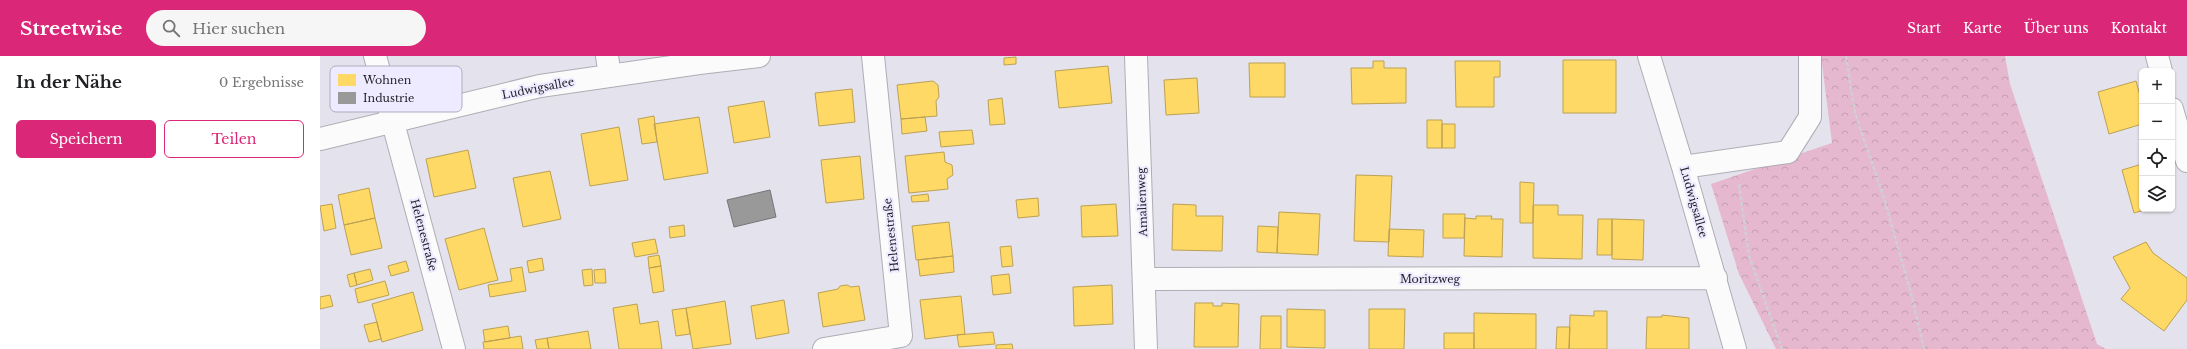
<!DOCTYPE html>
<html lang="de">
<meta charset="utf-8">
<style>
body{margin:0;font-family:"Libre Baskerville",serif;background:#f6f6f6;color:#202124}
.controls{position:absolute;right:12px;top:12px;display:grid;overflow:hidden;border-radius:6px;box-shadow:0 1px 3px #0004}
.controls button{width:36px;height:36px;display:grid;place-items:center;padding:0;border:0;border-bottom:1px solid #e0e0e0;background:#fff;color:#202124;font:20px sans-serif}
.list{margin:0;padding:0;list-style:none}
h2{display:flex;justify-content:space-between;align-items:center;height:52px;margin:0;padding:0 16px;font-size:17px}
h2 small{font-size:13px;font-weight:400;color:#757577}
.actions{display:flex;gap:8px;padding:12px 16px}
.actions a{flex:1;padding:9px 0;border:1px solid #db2777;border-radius:6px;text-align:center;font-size:14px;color:#db2777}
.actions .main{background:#db2777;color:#fff}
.icon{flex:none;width:22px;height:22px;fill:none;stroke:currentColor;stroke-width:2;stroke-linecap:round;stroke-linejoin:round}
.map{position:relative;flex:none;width:1867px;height:293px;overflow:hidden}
header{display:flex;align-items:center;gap:24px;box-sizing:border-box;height:56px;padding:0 20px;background:#db2777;color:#fff}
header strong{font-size:19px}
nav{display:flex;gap:22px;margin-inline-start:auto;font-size:14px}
.search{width:280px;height:36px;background:#f6f6f6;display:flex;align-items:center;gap:10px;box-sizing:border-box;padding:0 14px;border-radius:22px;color:#757577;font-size:15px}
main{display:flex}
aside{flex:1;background:#fff}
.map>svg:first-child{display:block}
</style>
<header>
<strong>Streetwise</strong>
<div class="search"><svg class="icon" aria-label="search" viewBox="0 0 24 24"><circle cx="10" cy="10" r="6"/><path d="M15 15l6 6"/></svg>Hier suchen</div>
<nav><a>Start</a><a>Karte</a><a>Über uns</a><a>Kontakt</a></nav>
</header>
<main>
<aside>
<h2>In der Nähe<small>0 Ergebnisse</small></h2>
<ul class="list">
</ul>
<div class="actions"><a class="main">Speichern</a><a>Teilen</a></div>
</aside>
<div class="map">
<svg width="1867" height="293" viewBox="0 0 1867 293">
<defs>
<pattern id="forest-crowns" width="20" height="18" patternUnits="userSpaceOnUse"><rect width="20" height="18" fill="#e6b8d0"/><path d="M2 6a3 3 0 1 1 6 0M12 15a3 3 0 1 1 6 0" fill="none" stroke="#c59eb2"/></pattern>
</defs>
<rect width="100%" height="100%" fill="#e4e2ec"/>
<path fill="url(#forest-crowns)" d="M1501,0H1685L1690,28L1777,288L1786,293H1456L1419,218L1391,128L1512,87Z"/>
<path fill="#ffd966" stroke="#bca153" d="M696,1V8L684,9V2Z
M1243,4H1296V57H1243Z
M1053,5H1064V12H1086V47L1032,48L1031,12H1053Z
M1135,5H1180V21H1174V51H1136Z
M929,7H965V41H930Z
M788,10L792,47L739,52L735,15Z
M877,22L879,57L846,59L844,24Z
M613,25L618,29L619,41L616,45L617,60L581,63L577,29Z
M1816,25L1822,47V68L1789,78L1778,36Z
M532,33L535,66L499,70L495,37Z
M682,42L685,68L670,69L668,44Z
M444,45L450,81L414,87L408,51Z
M334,60L337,86L322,88L318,63Z
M379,61L388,117L344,124L334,68Z
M605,61L607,75L582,78L581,63Z
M1107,64H1122V92H1107Z
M1122,68H1135V92H1122Z
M299,71L308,124L270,130L261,78Z
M652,74L654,88L621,91L619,76Z
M148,94L156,132L114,141L106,103Z
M624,96L625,106L632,109L633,119L627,123L628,133L589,137L585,100Z
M540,100L544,143L506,147L501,104Z
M1822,108V153H1828L1814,157L1802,114Z
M230,115L241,163L203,171L193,122Z
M1036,119L1072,120L1069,186L1034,185Z
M1200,126L1214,127L1213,167H1200Z
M49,132L55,162L24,169L18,139Z
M608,138L609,145L592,146L591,140Z
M718,142L719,160L698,162L696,144Z
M12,148L16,172L4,175L0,150Z
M796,148L798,180L762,181L761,150Z
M853,148L876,149V160H903L902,195L852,194Z
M1213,149H1238V159H1263L1262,203L1213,202Z
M959,156L1000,158L998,199L957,197Z
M1123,158H1145L1144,182H1123Z
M1156,160H1172L1171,163H1183L1182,201L1144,200L1145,162L1156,163Z
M55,162L62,192L31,199L24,169Z
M1278,163H1292V199H1277Z
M1292,163L1324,164L1323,204L1292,203Z
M629,166L633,200L596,204L592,170Z
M364,169L365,180L350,182L349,171Z
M938,170L958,171L957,197L937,196Z
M164,172L178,224L139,234L125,183Z
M1069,173L1104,174L1103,201L1068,200Z
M335,183L338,197L315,201L312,187Z
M1826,186L1833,197L1867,222V244L1844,275L1801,243L1810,232L1793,201Z
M691,190L693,210L682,211L680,191Z
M339,199L341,210L329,212L328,201Z
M633,200L634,216L600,220L598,204Z
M222,202L224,214L209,217L207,205Z
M86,205L89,215L71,220L68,210Z
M341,210L344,235L333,237L329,212Z
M202,211L206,235L170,241L168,229L192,225L190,213Z
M50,213L53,224L37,229L34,217Z
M272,213L273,229L264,230L262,214Z
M285,213L286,227H275L274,214Z
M34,217L37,229L30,231L27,219Z
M689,218L691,237L673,239L671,220Z
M65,225L69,239L38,247L35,233Z
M527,229L531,231L539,230L545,264L503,271L498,237L518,233L520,230Z
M792,229L793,268L754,270L753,231Z
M93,236L103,274L62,286L52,248Z
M10,239L13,250L0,253V241Z
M641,240L645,278L605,283L600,244Z
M464,244L469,277L436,283L431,250Z
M405,245L411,288L373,293L366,252Z
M875,247H893V250H902V247L919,248L918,291H874Z
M317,248L320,268L338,265L342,293H299L293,252Z
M366,252L370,278L356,280L352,254Z
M967,253L1005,254V292L967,291Z
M1049,253H1085L1084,293H1049Z
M1274,255H1287V293H1249L1250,259L1274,260Z
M1154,257L1216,258V293H1154Z
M1342,259L1369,262V293H1326L1327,261H1342Z
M941,260H961V293H940Z
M57,266L61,283L49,286L44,269Z
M188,270L190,282L165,286L163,274Z
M1237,271H1250L1249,293H1236Z
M268,275L271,293H229L227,282Z
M673,276L675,288L639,291L637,279Z
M1124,277H1154V293H1124Z
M201,280L203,293H164L163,286Z
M227,282L229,293H217L215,284Z
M692,288L693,293H676V289Z"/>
<path fill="#999" stroke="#757476" d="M450,134L456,161L414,171L407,144Z"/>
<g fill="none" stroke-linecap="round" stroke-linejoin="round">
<defs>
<path id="minor" d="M55,0L134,293
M287,0L290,20
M816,0L826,293
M1329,0L1363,111L1415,293
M1837,0L1841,15
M1852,53L1867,105
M0,83L220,30L379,7L439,0
M1363,111L1468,96L1490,61V0
M824,223L1396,222
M504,293L581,280L553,0"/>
</defs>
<use href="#minor" stroke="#aeadb4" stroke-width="24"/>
<path stroke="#d0cfd2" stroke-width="2.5" stroke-dasharray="4 2" stroke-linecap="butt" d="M1526,0L1535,57L1564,142L1591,237L1604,293
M1419,128L1429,200L1462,293"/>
<use href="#minor" stroke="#fbfbfc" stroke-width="22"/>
</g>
<g text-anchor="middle" stroke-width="4" stroke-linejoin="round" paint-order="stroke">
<g font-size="11" fill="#201f26" stroke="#eeeaff">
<text transform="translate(218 32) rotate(-11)" y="4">Ludwigsallee</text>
<text transform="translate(822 146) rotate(-92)" y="4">Amalienweg</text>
<text transform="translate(1374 146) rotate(74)" y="4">Ludwigsallee</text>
<text transform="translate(104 179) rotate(75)" y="4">Helenestraße</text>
<text transform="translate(571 179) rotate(-96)" y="4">Helenestraße</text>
<text x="1110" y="227">Moritzweg</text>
</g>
</g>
<rect x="10" y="10" width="132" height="46" rx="6" fill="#eeeaff" stroke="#b0adbe" stroke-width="1"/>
<rect x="18" y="18" width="18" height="12" fill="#ffd966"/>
<rect x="18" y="36" width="18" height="12" fill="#999"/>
<g font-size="11" fill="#201f26">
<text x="43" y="28">Wohnen</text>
<text x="43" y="46">Industrie</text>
</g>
</svg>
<div class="controls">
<button>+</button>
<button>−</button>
<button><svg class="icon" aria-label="locate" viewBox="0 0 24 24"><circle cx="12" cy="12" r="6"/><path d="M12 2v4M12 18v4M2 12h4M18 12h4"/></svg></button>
<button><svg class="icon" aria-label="layers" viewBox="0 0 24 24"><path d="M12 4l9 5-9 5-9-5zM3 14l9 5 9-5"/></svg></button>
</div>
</div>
</main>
